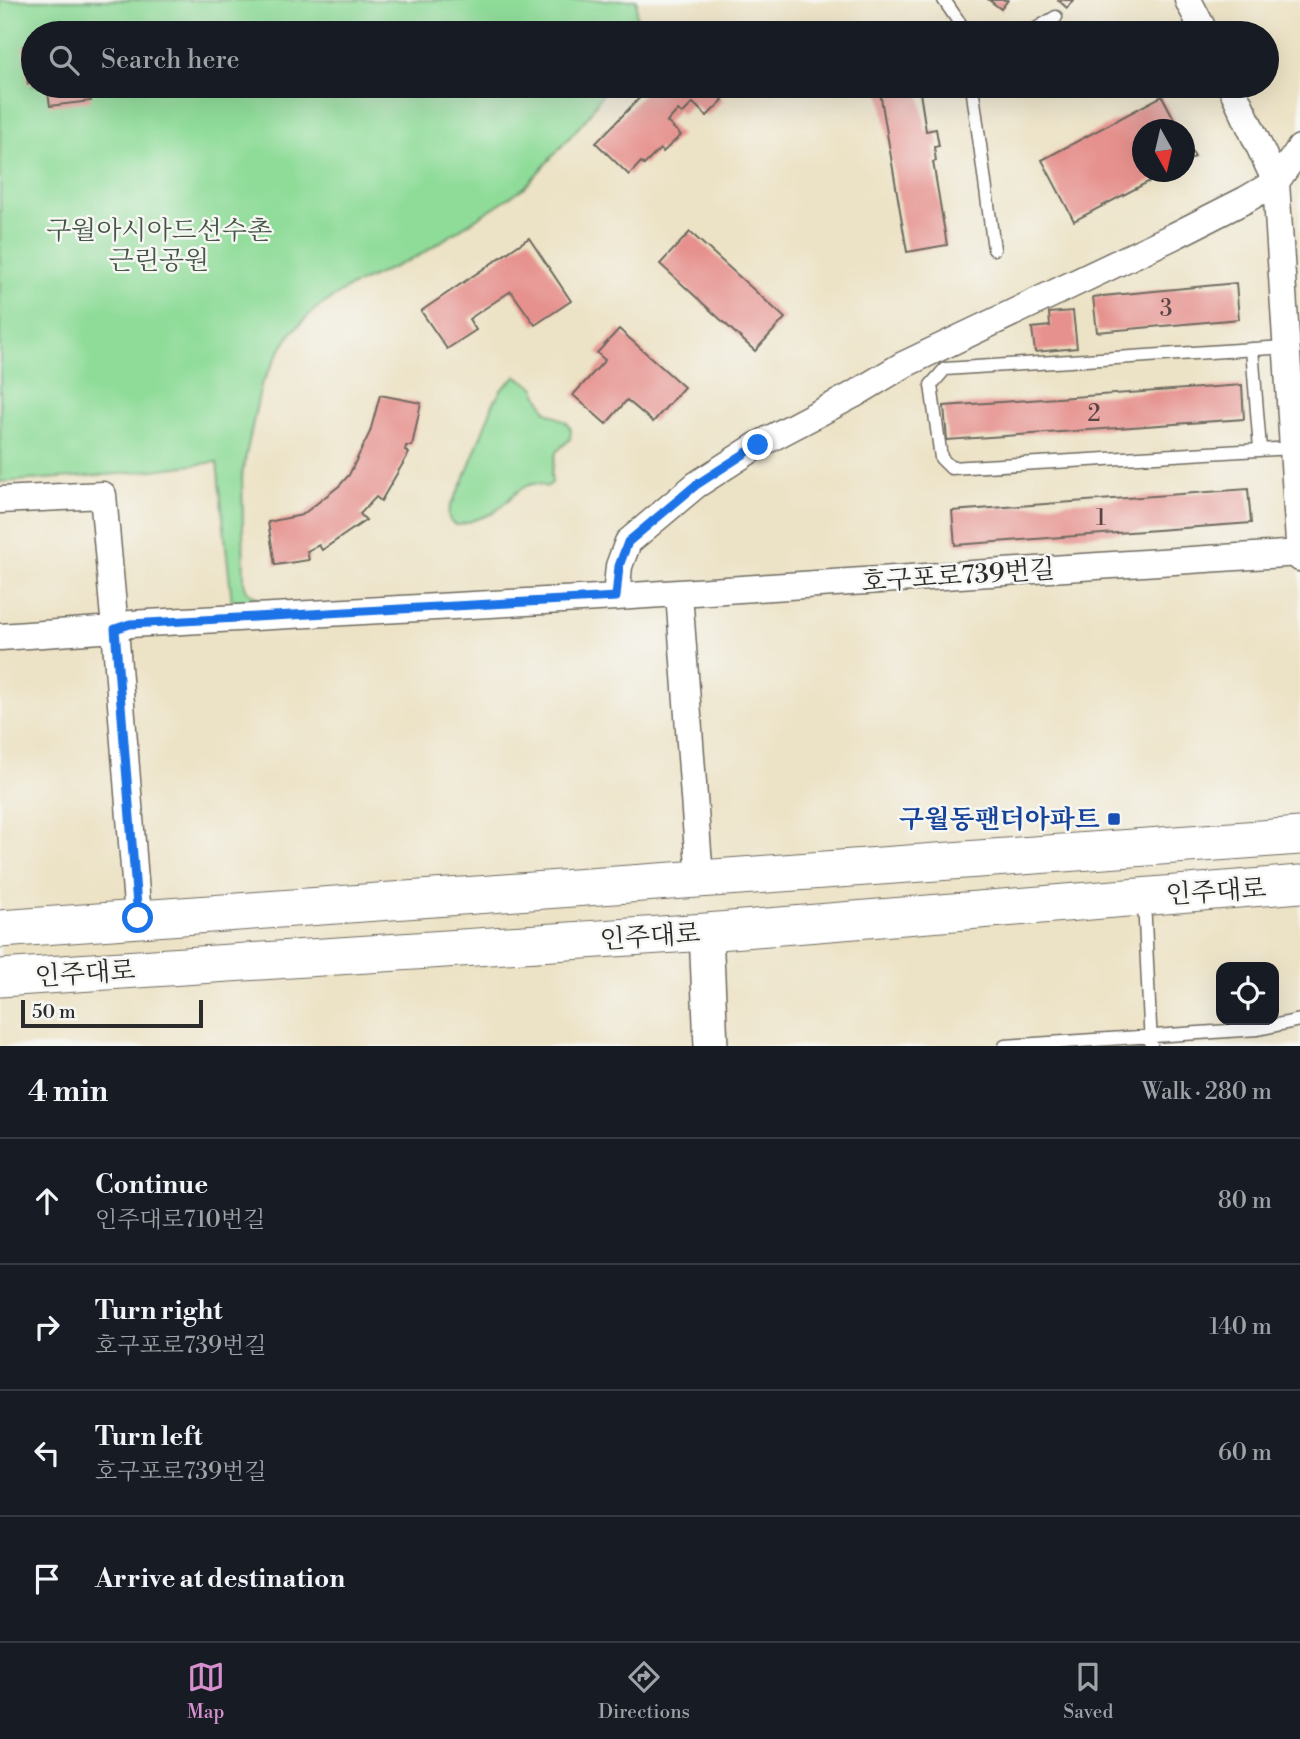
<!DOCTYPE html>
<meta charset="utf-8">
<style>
body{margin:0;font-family:"Libre Bodoni","Noto Serif KR",serif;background:#20242c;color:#f1f3f6}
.controls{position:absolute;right:21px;bottom:21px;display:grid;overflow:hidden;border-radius:14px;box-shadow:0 7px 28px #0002}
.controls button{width:63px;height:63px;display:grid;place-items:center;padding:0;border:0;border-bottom:2px solid #363941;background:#171b24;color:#f1f3f6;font:35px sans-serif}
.compass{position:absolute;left:1132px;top:119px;width:63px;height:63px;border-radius:50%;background:#171b24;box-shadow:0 7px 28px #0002;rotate:172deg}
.scale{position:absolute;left:21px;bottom:18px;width:182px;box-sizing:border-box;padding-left:7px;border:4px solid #2b2b2b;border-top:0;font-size:19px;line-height:24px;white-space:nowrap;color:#2b2b2b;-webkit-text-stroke:5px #f6f6f2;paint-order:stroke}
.stop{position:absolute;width:21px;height:21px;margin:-16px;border:5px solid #1a73e8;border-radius:50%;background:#fff}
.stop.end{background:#1a73e8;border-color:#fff;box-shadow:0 2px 7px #0008}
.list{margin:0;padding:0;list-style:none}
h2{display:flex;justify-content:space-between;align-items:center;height:91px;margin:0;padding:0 28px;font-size:30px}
h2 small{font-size:23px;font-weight:400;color:#9ea1a6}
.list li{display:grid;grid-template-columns:46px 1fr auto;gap:21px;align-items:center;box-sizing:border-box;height:126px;padding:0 28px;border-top:2px solid #363941}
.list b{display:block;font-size:26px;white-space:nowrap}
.list p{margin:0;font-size:23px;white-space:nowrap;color:#9ea1a6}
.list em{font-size:23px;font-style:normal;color:#9ea1a6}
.icon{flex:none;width:38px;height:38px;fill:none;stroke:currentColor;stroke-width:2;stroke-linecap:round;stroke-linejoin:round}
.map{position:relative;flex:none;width:1300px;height:1046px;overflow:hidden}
.search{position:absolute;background:#171b24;box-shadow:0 7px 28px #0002;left:21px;right:21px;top:21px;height:77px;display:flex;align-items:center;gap:18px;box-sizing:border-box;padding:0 24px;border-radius:38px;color:#9ea1a6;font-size:26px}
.sheet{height:595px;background:#171b24}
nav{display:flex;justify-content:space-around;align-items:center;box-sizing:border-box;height:98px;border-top:2px solid #363941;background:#171b24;font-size:19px;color:#9ea1a6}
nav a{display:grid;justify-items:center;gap:4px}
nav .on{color:#d690ce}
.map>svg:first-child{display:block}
</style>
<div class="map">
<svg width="1300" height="1046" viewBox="0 0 1300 1046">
<rect width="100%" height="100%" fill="#f6f6f2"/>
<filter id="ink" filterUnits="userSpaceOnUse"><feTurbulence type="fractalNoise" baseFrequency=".0143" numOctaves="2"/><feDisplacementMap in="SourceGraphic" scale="14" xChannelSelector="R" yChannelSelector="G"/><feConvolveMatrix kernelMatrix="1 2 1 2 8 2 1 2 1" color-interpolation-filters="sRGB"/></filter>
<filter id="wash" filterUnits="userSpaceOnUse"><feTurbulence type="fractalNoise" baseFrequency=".00686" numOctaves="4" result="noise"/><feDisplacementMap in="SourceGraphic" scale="28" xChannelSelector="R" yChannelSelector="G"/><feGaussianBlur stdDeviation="1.57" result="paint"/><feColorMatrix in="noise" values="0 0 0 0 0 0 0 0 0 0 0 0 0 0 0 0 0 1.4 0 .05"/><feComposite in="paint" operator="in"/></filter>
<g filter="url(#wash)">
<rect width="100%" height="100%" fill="#ece2c5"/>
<path fill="#8fdc99" stroke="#5d8462" stroke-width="2" d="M0,0H637L636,33H33V86H607L587,118L525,187L420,255L346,289L314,310L292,332L277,356L261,385L242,474L244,582L247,591L260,600L232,602L217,462L120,474L0,482Z
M516,376L534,387L546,411L567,423L571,430L570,439L556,452L551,474L552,483L546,487C525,474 508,504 493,513C482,518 470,521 460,525H455L450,521L448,514L450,507L463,482L494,402L502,389Z"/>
<g id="blocks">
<path fill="#e6918d" d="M989,0H1008L1001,9Z
M1058,0H1073L1067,8Z
M33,44V83L28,84L23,46Z
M47,86H89L91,101L50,106Z
M651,86H723L716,93L723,100L707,116L693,103L682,114L678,110L667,122L681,135L663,152L660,149L644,165L641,162L629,175L596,143Z
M879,86H919L926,131L936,129L939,146L934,147L936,161L933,162L947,245L907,252Z
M1162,96L1180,130H1142V172H1167L1074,221L1042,160Z
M1184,138L1195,157L1184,162Z
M690,232L785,318L755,351L660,264Z
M529,238L571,301L535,325L511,291L469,319L476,330L447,349L421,311Z
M1236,283L1239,319L1097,332L1093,297Z
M1073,311L1077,348L1035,352L1032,328L1050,326L1049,313Z
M619,329L684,387L653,422L627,400L606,424L573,395L605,360L597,353Z
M1242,385L1244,419L947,440L944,406Z
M380,395L421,403L412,446H406L405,450L409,453L381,501L376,497L360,514L366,520L322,550L319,545L307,551L309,560L275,565L268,522L302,515L339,486L349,475L370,432Z
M1248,489L1251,523L955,545L952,511Z"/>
</g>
</g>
<g filter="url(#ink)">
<use href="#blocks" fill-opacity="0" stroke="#6f6b61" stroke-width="2"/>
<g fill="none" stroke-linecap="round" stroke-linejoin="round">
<defs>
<path id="service" d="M944,0L961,25L964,33
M1029,33L1056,17
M972,86L994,249
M1286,347L945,369L931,385L941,458L951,468L1293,448
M1252,349L1260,449
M1144,900L1151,1046
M1005,1046L1258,1029L1300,1020"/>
<path id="minor" d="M1188,0L1205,33
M1231,86L1276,182L1300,558
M0,500L103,495L115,629L138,918
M679,593L700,879
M616,597L619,566L628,542L696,485L758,445L853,395L903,365L1174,236L1245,200L1276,182L1300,148
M0,637L115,629L130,624L616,597L1300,553"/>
<path id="tertiary" d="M706,932L711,1046"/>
<path id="secondary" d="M0,929L1300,836
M0,978L706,932L1300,884"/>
</defs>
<use href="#service" stroke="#6f6b61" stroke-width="15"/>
<use href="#minor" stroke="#6f6b61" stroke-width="29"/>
<use href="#tertiary" stroke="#6f6b61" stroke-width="36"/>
<use href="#secondary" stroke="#6f6b61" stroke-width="39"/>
<use href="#service" stroke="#fff" stroke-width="12"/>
<use href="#minor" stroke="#fff" stroke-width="26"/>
<use href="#tertiary" stroke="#fff" stroke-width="33"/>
<use href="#secondary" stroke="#fff" stroke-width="37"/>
</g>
</g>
<g fill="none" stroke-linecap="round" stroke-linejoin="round" filter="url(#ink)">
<path stroke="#1a73e8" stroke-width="9" d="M138,918L115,629L130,624L616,597L619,566L628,542L696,485L758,445"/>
</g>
<rect fill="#1a4fb4" stroke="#f6f6f2" stroke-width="2.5" x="1107" y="812" width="14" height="14" rx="3.5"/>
<g text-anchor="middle" stroke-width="5" stroke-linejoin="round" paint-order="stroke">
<g font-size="23" fill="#5a4444">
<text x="1166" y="316">3</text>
<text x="1094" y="421">2</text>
<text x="1101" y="525">1</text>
</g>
<g font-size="26" fill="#445746" stroke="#f6f6f2">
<text x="159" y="239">구월아시아드선수촌<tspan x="159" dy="30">근린공원</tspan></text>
</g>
<g font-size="26" fill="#2b2b2b" stroke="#f6f6f2">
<text transform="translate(958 575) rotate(-4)" y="9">호구포로739번길</text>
<text transform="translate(1216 891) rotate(-4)" y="9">인주대로</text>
<text transform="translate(650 936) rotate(-4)" y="9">인주대로</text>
<text transform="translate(85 973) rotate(-4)" y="9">인주대로</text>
</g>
<g font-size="26" font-weight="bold" fill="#164399" stroke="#f6f6f2" text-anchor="end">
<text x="1100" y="828">구월동팬더아파트</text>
</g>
</g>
</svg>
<div class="controls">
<button><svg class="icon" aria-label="locate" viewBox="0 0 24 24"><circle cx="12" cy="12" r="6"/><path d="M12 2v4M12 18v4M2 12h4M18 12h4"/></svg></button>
</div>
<svg class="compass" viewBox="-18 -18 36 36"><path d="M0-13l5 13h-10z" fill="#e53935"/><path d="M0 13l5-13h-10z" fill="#9ea1a6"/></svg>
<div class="scale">50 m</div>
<div class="stop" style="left:138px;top:918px"></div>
<div class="stop end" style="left:758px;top:445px"></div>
<div class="search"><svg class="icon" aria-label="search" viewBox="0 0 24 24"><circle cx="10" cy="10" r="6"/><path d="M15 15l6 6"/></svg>Search here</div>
</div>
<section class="sheet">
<h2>4 min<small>Walk · 280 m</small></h2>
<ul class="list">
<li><svg class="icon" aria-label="ahead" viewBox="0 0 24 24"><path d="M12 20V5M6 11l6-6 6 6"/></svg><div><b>Continue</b><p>인주대로710번길</p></div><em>80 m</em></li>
<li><svg class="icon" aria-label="right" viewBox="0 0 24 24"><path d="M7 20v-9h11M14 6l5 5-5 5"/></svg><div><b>Turn right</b><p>호구포로739번길</p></div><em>140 m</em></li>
<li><svg class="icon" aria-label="left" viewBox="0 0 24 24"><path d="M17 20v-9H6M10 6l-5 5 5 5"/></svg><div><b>Turn left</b><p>호구포로739번길</p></div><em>60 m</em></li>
<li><svg class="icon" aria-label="arrive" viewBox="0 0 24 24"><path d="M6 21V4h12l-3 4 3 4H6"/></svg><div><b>Arrive at destination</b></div></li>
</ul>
</section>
<nav>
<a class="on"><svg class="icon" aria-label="map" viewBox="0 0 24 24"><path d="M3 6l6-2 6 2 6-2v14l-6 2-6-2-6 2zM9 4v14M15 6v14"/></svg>Map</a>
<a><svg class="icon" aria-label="directions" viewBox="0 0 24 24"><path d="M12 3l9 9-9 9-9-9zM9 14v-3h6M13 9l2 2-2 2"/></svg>Directions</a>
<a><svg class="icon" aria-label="saved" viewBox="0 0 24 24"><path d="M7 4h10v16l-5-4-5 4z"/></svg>Saved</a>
</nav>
